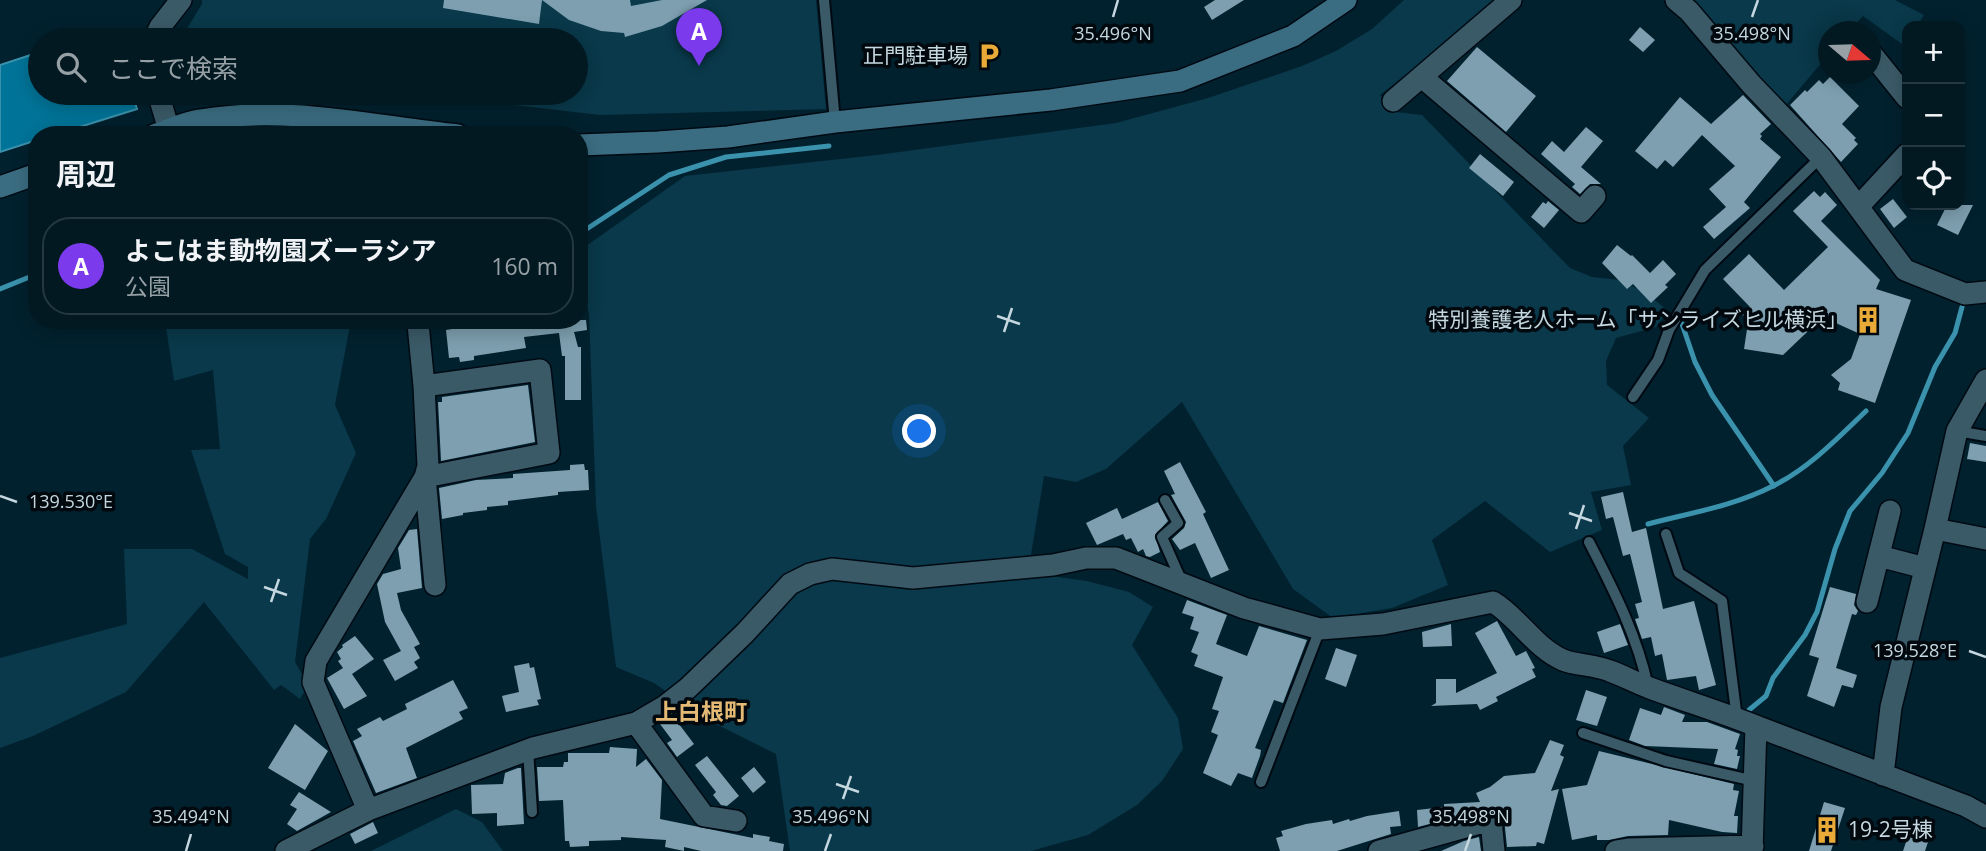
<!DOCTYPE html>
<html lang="ja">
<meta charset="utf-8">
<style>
body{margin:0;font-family:"Open Sans","Noto Sans JP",sans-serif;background:#10262f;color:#f1f3f6}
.controls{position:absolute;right:21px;top:21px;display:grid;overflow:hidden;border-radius:14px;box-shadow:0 4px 18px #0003}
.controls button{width:63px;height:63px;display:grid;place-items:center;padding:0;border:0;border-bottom:2px solid #233840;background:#021922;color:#f1f3f6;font:35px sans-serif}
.compass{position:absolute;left:1818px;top:21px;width:63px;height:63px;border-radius:50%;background:#021922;box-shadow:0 4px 18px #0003;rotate:109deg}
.you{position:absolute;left:920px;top:432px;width:24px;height:24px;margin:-18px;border:5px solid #fff;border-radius:50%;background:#1a73e8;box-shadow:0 0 0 10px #1a73e833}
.badge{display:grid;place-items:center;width:46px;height:46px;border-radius:50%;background:#7c3aed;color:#fff;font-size:23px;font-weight:700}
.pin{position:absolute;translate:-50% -58px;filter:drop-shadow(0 2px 4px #0008)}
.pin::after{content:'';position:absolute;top:37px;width:24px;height:21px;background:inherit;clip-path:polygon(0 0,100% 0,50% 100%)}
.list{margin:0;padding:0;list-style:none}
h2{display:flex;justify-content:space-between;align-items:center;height:91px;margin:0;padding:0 28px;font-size:30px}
h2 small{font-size:23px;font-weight:400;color:#96a0a5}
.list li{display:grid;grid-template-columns:46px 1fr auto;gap:21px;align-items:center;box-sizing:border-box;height:98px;margin:0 14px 14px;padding:0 14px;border:2px solid #233840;border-radius:28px}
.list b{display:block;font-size:26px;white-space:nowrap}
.list p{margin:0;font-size:23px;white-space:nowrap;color:#96a0a5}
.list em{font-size:23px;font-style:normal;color:#96a0a5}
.icon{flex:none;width:38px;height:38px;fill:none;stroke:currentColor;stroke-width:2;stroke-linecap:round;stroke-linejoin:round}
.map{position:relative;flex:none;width:1986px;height:851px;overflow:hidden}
.search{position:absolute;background:#021922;box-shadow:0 4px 18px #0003;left:28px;top:28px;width:560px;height:77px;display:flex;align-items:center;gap:18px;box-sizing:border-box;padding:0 24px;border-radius:38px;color:#96a0a5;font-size:26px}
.panel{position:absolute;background:#021922;box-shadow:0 4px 18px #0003;left:28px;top:126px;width:560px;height:203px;border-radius:28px}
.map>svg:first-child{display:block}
</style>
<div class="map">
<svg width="1986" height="851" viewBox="0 0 1986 851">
<rect width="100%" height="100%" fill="#02212e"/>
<path fill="#09394a" d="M202,0H816L826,109L600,115L410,93H576V40H180L202,4Z
M1404,0H1501L1380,95L1396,112L1422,115L1570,268L1592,277L1621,280L1649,295L1668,311L1656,327L1616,338L1606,361L1607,385L1649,418L1623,446L1631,485L1591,492L1602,530L1550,552L1485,501L1432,540L1448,585L1392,608L1333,618L1293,589L1182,402L1106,469L1076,482L1044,476L1028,573L1087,581L1129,592L1153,607L1132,645L1178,718L1183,749L1162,781L1137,805L1088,835L1031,851H790L776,754L704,718L654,683L616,667L596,506L589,314L584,291H579V251L685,176L877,155L1116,123L1208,98L1302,66L1336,51L1372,29Z
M1690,0H1895L1924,15L1917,26H1907L1906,47L1863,16L1849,31L1828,32V55L1785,106Z
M165,320H351L335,405L356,453L326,519L310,539L295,662L308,685L300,699L281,685L274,690L204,602L126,692L33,736L0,748V658L127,624L124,549H192L248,579V567L225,554L191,450L220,449L213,370L174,381Z
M456,809L482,822L503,851H371Z"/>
<path fill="#007498" stroke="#3b92ad" stroke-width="2" d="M40,52V93H132L137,109L54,135H37V140L0,152V65Z"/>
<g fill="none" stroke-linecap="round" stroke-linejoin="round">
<path stroke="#3b92ad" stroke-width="5" d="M579,234L669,175L726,157L829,146
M0,289L37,274
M1681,321L1695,362L1712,395L1774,486
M1648,524C1690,513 1734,506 1773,486C1808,469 1838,438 1866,411
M1749,710L1766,696L1773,678L1805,635L1817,612L1835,549L1850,511L1882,473L1908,433L1935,367L1955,333L1962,307"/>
</g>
<path fill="#7d9faf" d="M444,0H630L631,6L662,0H707L662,26L625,37L624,33L601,31L569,20L542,0L539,24L443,8Z
M1215,0H1244L1212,20L1204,7Z
M1640,27L1655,40L1643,52L1629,40Z
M1477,47L1536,96L1506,132L1447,81Z
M1830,77L1859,106L1842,124L1856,138L1854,140L1858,144L1841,162L1790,105L1805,90L1807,92L1819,80L1823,84Z
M1743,95L1771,124L1760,134L1762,136L1760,139L1781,157L1744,202L1750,208L1714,239L1703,227L1726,207L1709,189L1735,166L1702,135L1673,167L1665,160L1657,169L1635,151L1680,97L1711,124Z
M1586,127L1603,141L1581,167L1601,184H1590L1580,194L1572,187L1575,184L1541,154L1552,141L1564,152Z
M1480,154L1514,182L1503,196L1469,168Z
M1814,191L1820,197L1825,192L1837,205L1821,221L1880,280L1876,289L1911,300L1875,403L1838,390L1840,383L1831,375L1851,359L1860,334L1838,324L1826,314L1783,355L1744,349L1749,316L1741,315L1750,307L1723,279L1749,254L1784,290L1828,247L1793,211Z
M1893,199L1907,217L1894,228L1880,209Z
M1548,201L1559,210L1544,228L1531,217L1543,202L1546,204Z
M1947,205H1973L1958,235L1937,225Z
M1617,245L1631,256L1632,255L1650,273L1663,260L1676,274L1665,285L1668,287L1651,303L1633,284L1627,289L1602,263Z
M507,320H586L587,330L574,332L578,347H581V400H565V356H562L559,333L524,337L526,348L474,356V360L460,362L459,357L449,358L446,330Z
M528,385L535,442L441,461L438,402H442V397Z
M1970,443L1986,446V462L1967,459Z
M1180,462L1206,512L1203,514L1229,570L1211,578L1195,543L1180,550L1172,539L1184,528L1186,522L1171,495L1175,494L1164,471Z
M584,464L585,470H588L589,490L558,492V495L508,501V505L487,507V510L463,513V515L442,519L439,488L476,480L513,478V474L570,470V465Z
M1623,492L1632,532L1646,528L1663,609L1694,601L1716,685L1699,690L1696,676L1667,680L1662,654L1655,656L1651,637L1642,639L1635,619L1639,618L1635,604L1642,602L1630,554L1623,556L1613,517L1606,519L1601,497Z
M1158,502L1168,521L1155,535L1160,552L1150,557L1146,556L1143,549L1138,552L1131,538L1126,540L1123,534L1097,545L1086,523L1117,508L1122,519Z
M417,529L422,588L397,593L401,610L420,644L414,647L420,658L414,662L418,668L395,681L383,660L401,651L385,622L377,584L383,574L401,569L398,548L409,530Z
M1830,587L1856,594L1854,605L1858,611L1856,615L1852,614L1836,668L1857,675L1853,688L1842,685L1834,707L1807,696L1819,658L1809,655Z
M1187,600L1227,615L1216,644L1247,656L1259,626L1307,640L1283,703L1274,700L1255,748L1261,750L1260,756L1252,778L1238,773L1231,786L1203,773L1218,735L1211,732L1219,711L1212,709L1223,677L1194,666L1198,655L1191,652L1199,632L1190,629L1194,617L1182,613Z
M1497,621L1516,656L1526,651L1535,668L1532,669L1536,677L1496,697L1498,701L1480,710L1477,704L1431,706L1436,703V679H1456V693L1497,673L1475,633Z
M1451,624L1452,646L1423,647L1422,632Z
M1620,624L1628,645L1604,653L1597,632Z
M355,636L374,659L352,674L367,696L344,709L327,678L343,668L338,661L341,659L337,652L343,647L342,645Z
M1336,648L1357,655L1346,687L1325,679Z
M529,663L530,668L534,667L541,699L537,700L539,705L506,712L502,696L519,692L514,666Z
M453,680L468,708L459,712L463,719L406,748L417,778L376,793L353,741L362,736L357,729L380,717L383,721L407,709L405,704Z
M1586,690L1607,697L1597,726L1576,720Z
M1664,707L1685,715L1682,722H1707L1740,734L1735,749L1738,750L1737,756H1740L1737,769L1714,764L1718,749L1645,746L1629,740L1640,708L1661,715Z
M673,716L694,744L677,757L667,743L672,740L660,724Z
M295,724L328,751L305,790L268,768Z
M1550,740L1564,745L1560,755L1564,757L1551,791L1559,789L1544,844L1537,842L1536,846L1507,847L1504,818L1501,811L1494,807L1418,827L1417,810L1444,807V804L1480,802L1476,793L1490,787L1504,776L1535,773Z
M610,747L637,749L636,767L646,759L662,780L660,819L753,838V834L770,837L769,841L784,844L783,851H701L684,847V851L665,847L666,840L621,837V840L589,841V846L570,847L569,841H565L563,800L539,801L537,767H563L564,762H568V753H609Z
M1599,751L1734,784L1733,790L1739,791L1734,816H1738L1737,833L1722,832L1669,820L1668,835L1628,836L1609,840H1597V835L1572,840L1562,789L1587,785Z
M707,756L739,796L727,806L721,805L713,795L716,792L695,765Z
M754,767L766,782L753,793L741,778Z
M518,768H521L524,824L497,826V813L472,814L471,785L503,784L505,773Z
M299,792L331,812L297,831L287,824L297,809L290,805Z
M1824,802L1845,808L1831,851H1809Z
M1399,811L1401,826L1390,827L1391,834L1337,851H1280L1276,838L1283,836L1281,831L1306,824L1332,820L1333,824L1349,819L1350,821L1367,816Z
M373,822L378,833L355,844L350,834Z
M1910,830L1930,836L1925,851H1903Z
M1479,837L1481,851H1441L1464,841Z"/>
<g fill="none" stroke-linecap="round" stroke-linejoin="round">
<defs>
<path id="lane" d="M824,0L835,122
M1633,397L1658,360L1669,330L1705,270L1821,157
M1957,431L1986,436
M1165,500L1178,523L1162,537L1182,582
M1666,534L1679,573L1722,601L1737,719
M1589,542C1613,589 1637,635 1648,687
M1583,733L1666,761L1755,781
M528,750L532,812
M1261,782L1320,629"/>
<path id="street" d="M1676,0L1689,11L1751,84L1821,157L1905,270L1965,294L1986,292
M154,40L160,27L181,0
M1870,52L1907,98
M1423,78L1581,212L1595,196
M158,93L169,130
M1393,101L1511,0
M1859,206L1907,154
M418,324L424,386
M1935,529L1986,539
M1879,556L1925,568
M1867,602L1890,511
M636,723L704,816L736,821
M1883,775L1891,707L1935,529L1957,431L1986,380
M368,810L313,682L316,661L425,477L549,453L540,370L424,386L428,466L425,477L435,585
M286,851L368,810L533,748L636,723L665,706L688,688L745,633L790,584L810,574L832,569L913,578L1053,565L1086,558H1116L1244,608L1320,629L1383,624L1493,602C1518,617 1535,648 1563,660C1575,665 1595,665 1610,671C1624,676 1636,683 1650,688C1685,701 1721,712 1756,726
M1379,851L1491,820L1494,851
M1616,851L1628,849L1753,846
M1752,851L1756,726L1966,806L1986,817"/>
<path id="secondary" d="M154,135C169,130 185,122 200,120C287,105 372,126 458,135
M579,145L658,142L728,137L835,122L1051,100L1180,81L1293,36L1346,0
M0,187L37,174"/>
</defs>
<use href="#lane" stroke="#000a13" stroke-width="14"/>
<use href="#street" stroke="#000a13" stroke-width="24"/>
<use href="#secondary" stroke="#000a13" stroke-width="24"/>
<use href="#lane" stroke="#3b5a68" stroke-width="10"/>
<use href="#street" stroke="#3b5a68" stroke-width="21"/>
<use href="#secondary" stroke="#3b6d82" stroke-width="21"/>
</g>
<path fill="none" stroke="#c5d7df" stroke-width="2.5" d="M1113,17L1118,0M1752,17L1758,0M997,316L1020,324M1004,332L1012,308M0,496L17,502M1569,513L1592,521M1576,529L1584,505M264,587L287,595M271,602L279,579M1969,651L1986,657M836,784L859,792M843,799L851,776M186,851L191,834M825,851L831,834M1465,851L1471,834"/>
<defs>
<symbol id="parking-bare" viewBox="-9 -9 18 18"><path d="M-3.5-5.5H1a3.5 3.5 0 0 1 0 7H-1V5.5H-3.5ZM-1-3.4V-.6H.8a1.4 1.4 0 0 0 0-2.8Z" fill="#e9aa38" stroke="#01090f" stroke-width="2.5" paint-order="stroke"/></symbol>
<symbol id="building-bare" viewBox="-9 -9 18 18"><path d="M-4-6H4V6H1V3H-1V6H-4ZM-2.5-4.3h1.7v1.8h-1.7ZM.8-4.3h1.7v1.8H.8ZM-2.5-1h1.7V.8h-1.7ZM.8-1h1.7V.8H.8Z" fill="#e9aa38" stroke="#01090f" stroke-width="2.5" paint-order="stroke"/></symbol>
</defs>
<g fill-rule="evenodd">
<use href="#parking-bare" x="970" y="37" width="38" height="38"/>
<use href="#building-bare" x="1849" y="301" width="38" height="38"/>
<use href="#building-bare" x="1808" y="811" width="38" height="38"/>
</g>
<g text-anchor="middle" stroke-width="7" stroke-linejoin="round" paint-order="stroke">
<g font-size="21" fill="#c5d7df" stroke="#01090f" text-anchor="end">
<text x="968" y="63">正門駐車場</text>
<text x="1847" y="327">特別養護老人ホーム「サンライズヒル横浜」</text>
<text x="1848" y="837" text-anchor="start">19-2号棟</text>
</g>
<g font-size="23" font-weight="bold" fill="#e5ba75" stroke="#01090f">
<text x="701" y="720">上白根町</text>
</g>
</g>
<g font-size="18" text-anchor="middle" fill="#c5d7df" stroke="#01090f" stroke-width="7" stroke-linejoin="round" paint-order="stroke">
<text x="1113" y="40">35.496°N</text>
<text x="1752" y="40">35.498°N</text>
<text x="71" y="508">139.530°E</text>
<text x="1915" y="657">139.528°E</text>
<text x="191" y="823">35.494°N</text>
<text x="831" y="823">35.496°N</text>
<text x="1471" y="823">35.498°N</text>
</g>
</svg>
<div class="controls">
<button>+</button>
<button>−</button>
<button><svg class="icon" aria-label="locate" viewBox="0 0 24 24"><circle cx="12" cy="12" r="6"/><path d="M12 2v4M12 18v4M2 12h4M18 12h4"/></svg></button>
</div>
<svg class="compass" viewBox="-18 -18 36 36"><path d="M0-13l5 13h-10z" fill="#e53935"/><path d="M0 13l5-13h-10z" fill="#96a0a5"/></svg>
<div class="you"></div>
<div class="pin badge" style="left:699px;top:66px">A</div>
<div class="search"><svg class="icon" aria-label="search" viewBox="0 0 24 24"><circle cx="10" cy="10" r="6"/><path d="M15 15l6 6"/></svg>ここで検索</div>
<section class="panel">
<h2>周辺<small></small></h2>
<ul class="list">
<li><span class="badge">A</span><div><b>よこはま動物園ズーラシア</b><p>公園</p></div><em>160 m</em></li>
</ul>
</section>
</div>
